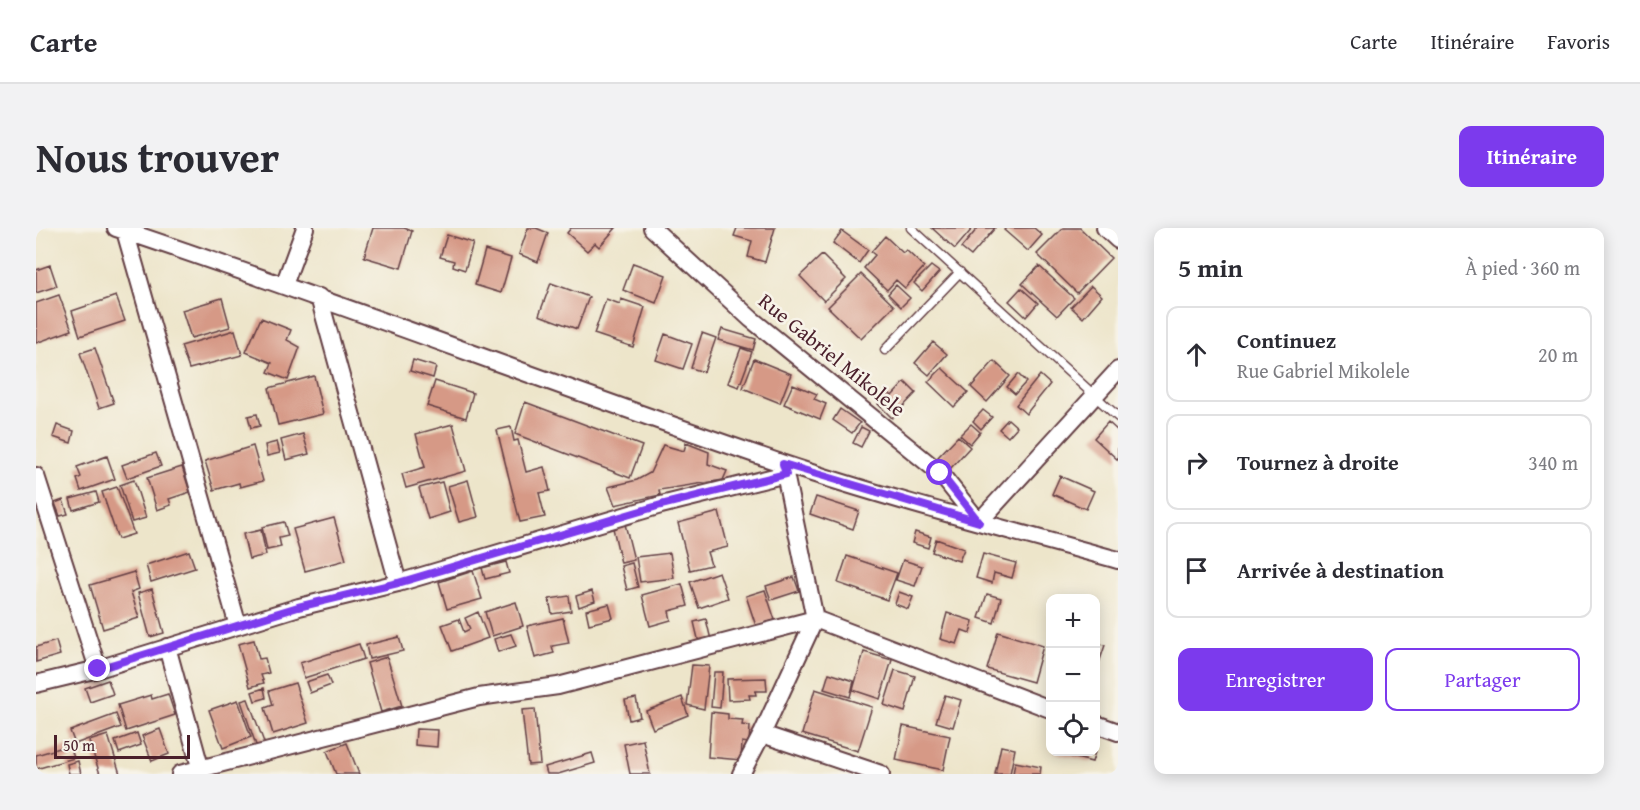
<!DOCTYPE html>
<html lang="fr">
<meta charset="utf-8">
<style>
body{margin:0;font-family:"Gentium Book Plus",serif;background:#f2f2f3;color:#2b2b33}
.controls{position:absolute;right:18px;bottom:18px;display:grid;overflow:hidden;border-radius:12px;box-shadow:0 3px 15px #0003}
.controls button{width:54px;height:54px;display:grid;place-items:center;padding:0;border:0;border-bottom:2px solid #e1e1e2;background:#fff;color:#2b2b33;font:30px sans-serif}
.scale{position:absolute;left:18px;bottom:15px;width:136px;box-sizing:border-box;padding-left:6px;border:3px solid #4a1f2b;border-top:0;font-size:16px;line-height:21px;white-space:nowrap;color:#4a1f2b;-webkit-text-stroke:4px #f7f3e8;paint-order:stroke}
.stop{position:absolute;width:18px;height:18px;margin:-14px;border:4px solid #7c3aed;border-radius:50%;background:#fff}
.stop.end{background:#7c3aed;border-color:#fff;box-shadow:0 2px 6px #0008}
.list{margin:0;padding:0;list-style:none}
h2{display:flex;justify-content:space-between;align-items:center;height:78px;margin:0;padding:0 24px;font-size:26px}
h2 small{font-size:20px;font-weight:400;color:#7c7c81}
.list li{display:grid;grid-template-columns:39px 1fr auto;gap:18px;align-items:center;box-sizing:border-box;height:96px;margin:0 12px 12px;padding:0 12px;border:2px solid #e1e1e2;border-radius:12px}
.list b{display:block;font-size:22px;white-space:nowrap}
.list p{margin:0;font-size:20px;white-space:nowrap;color:#7c7c81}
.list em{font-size:20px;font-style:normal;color:#7c7c81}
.actions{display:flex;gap:12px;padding:18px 24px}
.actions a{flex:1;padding:14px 0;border:2px solid #7c3aed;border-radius:12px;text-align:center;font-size:21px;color:#7c3aed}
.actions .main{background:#7c3aed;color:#fff}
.icon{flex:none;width:33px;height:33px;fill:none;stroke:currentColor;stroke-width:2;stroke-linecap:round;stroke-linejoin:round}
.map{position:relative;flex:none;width:1082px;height:546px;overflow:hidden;border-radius:12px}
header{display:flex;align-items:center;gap:36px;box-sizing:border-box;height:84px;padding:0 30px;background:#fff;border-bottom:2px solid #e1e1e2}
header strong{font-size:28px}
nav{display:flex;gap:33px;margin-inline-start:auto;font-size:21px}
.intro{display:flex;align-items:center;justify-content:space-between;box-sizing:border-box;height:144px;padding:0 36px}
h1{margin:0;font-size:42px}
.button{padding:15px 27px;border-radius:12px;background:#7c3aed;color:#fff;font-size:21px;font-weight:700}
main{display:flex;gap:36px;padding:0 36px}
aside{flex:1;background:#fff;border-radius:12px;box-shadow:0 3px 15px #0003}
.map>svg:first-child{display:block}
</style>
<header>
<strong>Carte</strong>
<nav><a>Carte</a><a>Itinéraire</a><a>Favoris</a></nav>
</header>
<div class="intro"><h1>Nous trouver</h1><a class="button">Itinéraire</a></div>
<main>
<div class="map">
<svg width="1082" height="546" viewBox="0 0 1082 546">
<rect width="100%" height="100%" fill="#f7f3e8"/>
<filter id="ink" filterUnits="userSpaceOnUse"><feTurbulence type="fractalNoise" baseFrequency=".0167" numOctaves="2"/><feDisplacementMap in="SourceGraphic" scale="12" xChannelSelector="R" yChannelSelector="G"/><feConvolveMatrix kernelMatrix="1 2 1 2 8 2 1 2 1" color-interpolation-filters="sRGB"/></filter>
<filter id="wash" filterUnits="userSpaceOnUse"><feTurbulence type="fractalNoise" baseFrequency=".008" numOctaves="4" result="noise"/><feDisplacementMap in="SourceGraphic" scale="24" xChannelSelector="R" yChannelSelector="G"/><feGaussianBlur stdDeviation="1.35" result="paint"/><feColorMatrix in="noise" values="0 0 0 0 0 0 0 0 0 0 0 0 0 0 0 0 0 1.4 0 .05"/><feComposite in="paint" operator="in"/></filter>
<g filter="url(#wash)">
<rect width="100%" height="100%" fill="#ede5ca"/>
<g id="blocks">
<path fill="#d69986" d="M337,0H368L376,3L365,40L328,29Z
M492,0H500L512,5L502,34L483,26Z
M535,0H580L563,19L559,15L551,23L531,5Z
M701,0H739L729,34L712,29L716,13L698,8Z
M896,0H937L919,21Z
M942,0H959L935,28L925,20Z
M970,0H998L1006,7L992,23L968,2Z
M1027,0H1044L1075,30L1041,65L1001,26Z
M806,3L832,22L823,35L797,15Z
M411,7L437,15L429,42L417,38L418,33L404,29Z
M849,8L867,25L870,22L888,39L869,60L860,52L851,62L828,40L839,27L835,24Z
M449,22L475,30L465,65L439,57Z
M786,27L810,51L788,73L764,48Z
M597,35L630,47L620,75L587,62Z
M14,37L21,58L0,65V42Z
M895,38L903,44L886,63L878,55Z
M1003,38L1038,70L1021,88L986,56Z
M825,46L858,78L825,111L792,79Z
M515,55L553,69L541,101L503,87Z
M860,57L874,70L865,79L852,66Z
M1055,58L1066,68L1047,90L1035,79Z
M985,60L1002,75L990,89L973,73Z
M23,67L36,102L0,115V75Z
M80,68L89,93L44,108L36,83Z
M186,70L194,99L155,110L146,82Z
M570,71L584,76L585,71L609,79L597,119L558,106Z
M225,90L255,102L251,112L264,119L252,152L232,144L236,135L210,124Z
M686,101L720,111L717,122L682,112Z
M199,102L206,127L153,141L145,118Z
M666,105L680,110L668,144L655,140Z
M629,106L656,116L647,141L620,132Z
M897,114L911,126L893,147L879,135Z
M59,120L78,175L63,180L44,125Z
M705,120L716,124L703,159L692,155Z
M718,131L755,146L744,175L707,160Z
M377,132L400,139L397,150L374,143Z
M958,133L974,148L951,174L935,159Z
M906,140L932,164L918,179L892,154Z
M982,146L990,154L979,166L971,159Z
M1004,147L1014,156L990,186L980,177Z
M278,148L287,186L242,197L233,160Z
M399,153L437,165L430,190L391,178Z
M869,154L880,165L856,190L842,176L853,165L856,168Z
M757,156L781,166L778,171L790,176L784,191L748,176Z
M489,174L606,218L594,250L479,206Z
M804,181L824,195L816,205L797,192Z
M947,182L956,189L945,201L937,193Z
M221,186L224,198L215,200L212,188Z
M972,191L981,199L972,209L963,201Z
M1072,194L1082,203V232L1058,210Z
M417,196L430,243L370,260L366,246L389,239L380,206Z
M935,196L944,204L934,216L924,207Z
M21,197L38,203L35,215L17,209Z
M475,199L478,213L482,212L490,244L508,239L514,263L503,265L509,289L484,294L461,202Z
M825,199L833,203L825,219L817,215Z
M267,206L273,226L250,232L245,212Z
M922,208L934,219L914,241L902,229Z
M241,214L244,225L231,228L229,217Z
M650,215L673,224L672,236L691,243L687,252L623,262L624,267L579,277L572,259L601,252L614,245L627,217L648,223Z
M217,218L227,253L204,259L203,255L178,262L169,233Z
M120,225L125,238L91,250L86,237Z
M71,228L79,251L45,263L41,251L45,249L41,239Z
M146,239L154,264L133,271L135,277L121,282L111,250Z
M1024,248L1058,263L1050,281L1016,266Z
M98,252L110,290L96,294L84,257Z
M432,252L442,289L423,294L412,258Z
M406,254L414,284L392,291L383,260Z
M81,259L98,306L82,311L66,264Z
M60,264L63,274L37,282L34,271Z
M780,269L823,283L817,301L774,286Z
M27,272L32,286L24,288L19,275Z
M683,284L692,319L671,324L675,337L654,342L642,295Z
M298,290L310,332L269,343L257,301Z
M248,294L252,308L243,310L245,319L231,322L226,299Z
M589,296L598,332L585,335L577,300Z
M225,302L230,327L213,331L207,306Z
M879,304L895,309L892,320L876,315Z
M900,311L928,321L923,333L896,324Z
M153,323L159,340L115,354L110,337Z
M634,325L638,350L604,354L600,329Z
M947,326L980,335L976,350L958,345L956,355L940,350Z
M811,328L861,345L851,372L802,355Z
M867,332L886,338L879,358L860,352Z
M470,334L473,345L449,351L446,340Z
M596,335L602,359L591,362L585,338Z
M437,343L446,371L411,381L403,354Z
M98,344L103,361L95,364L103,390L67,401L54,357Z
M683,344L692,370L663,380L654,354Z
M758,349L763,363L735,372L730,358Z
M646,356L652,378L633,383L635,392L614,398L606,367Z
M116,361L128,405L114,409L102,365Z
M729,362L739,392L720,398L710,368Z
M556,363L559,373L543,379L540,368Z
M863,364L877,369L872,381L859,376Z
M951,366L965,370L958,395L943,390Z
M533,368L535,383L516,386L513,371Z
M480,374L487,398L456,408L449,384Z
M573,376L577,390L553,396L550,382Z
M442,384L452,410L416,423L406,397L423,391L428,404L434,401L429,390Z
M911,385L937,393L934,405L926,402L921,416L904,411Z
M527,390L533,415L516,418L518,425L499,430L491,398Z
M670,391L675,412L663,415L658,394Z
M962,404L1007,418L997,454L951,441Z
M475,406L480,418L462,424L458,411Z
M363,409L367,423L333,431L330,417Z
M218,412L223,431L229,430L233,445L225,447L228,455L214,459L202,416Z
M20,413L24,427L0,434V419Z
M1060,415L1069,417L1062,438L1060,437Z
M323,416L328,431L268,450L264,435Z
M828,424L856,432L844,471L817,462Z
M351,429L366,478L345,484L331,435Z
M656,437L673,438L668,481L651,477Z
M859,442L879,448L869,484L848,477Z
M678,444H687L684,480L675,479Z
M793,445L818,453L814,469L788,461Z
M291,447L295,457L274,465L270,454Z
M730,450L731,463H719L720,467H713L714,471L692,472L691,451Z
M72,452L77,466L54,474L49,460Z
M259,455L272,495L237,506L229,480L237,477L233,463Z
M228,460L230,470L219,473L216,464Z
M779,461L836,479L822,523L766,506Z
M132,466L139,487L90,503L82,477L115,467L116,471Z
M909,467L925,472L917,499L900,494Z
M646,469L652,487L617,501L610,483Z
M600,470L604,489L593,492L589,472Z
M212,471L229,517L221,520L205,473Z
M202,472L215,509L187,520L173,482Z
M499,481L504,536L492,537L486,482Z
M675,484L692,486V491L707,492L706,497L714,498L713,515L706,514L705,532L672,529Z
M80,486L85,499L39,516L34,503Z
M867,498L914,508L907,542L860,532Z
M124,501L133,526L116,533L106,508Z
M380,501L402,502L401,519L379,517Z
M101,505L105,517L83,525L79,513Z
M72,507L84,546H64L53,513Z
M607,512L614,546H594L588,516Z
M311,515L323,546H300L291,523Z
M34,517L38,530L0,541V527Z
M965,518L979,521L974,546H959Z
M1017,524H1059L1056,534Z
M556,525L559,535L522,546H511L509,539Z
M42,533L45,546H33L31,536Z
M979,534L1005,539L1004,546H977Z"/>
</g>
</g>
<g filter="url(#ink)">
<use href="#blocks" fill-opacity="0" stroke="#623d43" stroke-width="1.5"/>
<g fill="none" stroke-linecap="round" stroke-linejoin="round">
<defs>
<path id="service" d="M875,0L1082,189
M849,122L924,44"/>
<path id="minor" d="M80,0C303,74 522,159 745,235C856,272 970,301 1082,332
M616,0L715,91L904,245L943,294L1082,142
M1069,0L1082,12
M89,3L202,398
M248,57L269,0
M283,69L362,355
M0,248L62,441
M131,419L166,546
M0,456L62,441L263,379L362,355L625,277L750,246
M1060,496L1082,504
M726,506L845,546
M144,546L443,469L522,458L779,391L1014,481
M705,546L726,506L779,391L747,236"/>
</defs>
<use href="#service" stroke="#623d43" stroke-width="11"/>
<use href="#minor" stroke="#623d43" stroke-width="20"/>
<use href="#service" stroke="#fff" stroke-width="8"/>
<use href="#minor" stroke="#fff" stroke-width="16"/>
</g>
</g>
<g fill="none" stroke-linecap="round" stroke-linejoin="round" filter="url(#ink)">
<path stroke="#7c3aed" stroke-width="8" d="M62,441L262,379L362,355L625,277L750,246L747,236L943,294L904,245"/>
</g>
<g text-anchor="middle" stroke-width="5" stroke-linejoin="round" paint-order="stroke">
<g font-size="21" fill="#4a1f2b" stroke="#f7f3e8">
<text transform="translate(796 127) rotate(39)" y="7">Rue Gabriel Mikolele</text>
</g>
</g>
</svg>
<div class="controls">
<button>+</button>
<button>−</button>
<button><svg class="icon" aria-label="locate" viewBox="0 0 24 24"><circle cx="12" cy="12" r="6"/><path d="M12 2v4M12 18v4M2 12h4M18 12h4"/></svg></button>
</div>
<div class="scale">50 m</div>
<div class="stop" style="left:904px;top:245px"></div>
<div class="stop end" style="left:62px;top:441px"></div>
</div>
<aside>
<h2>5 min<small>À pied · 360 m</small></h2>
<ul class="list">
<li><svg class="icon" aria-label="ahead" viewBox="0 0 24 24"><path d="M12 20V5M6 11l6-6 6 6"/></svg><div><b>Continuez</b><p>Rue Gabriel Mikolele</p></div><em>20 m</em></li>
<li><svg class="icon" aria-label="right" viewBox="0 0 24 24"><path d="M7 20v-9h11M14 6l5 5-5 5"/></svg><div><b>Tournez à droite</b></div><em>340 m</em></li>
<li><svg class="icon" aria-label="arrive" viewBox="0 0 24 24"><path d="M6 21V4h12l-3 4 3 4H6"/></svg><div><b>Arrivée à destination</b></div></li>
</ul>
<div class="actions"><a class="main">Enregistrer</a><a>Partager</a></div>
</aside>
</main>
